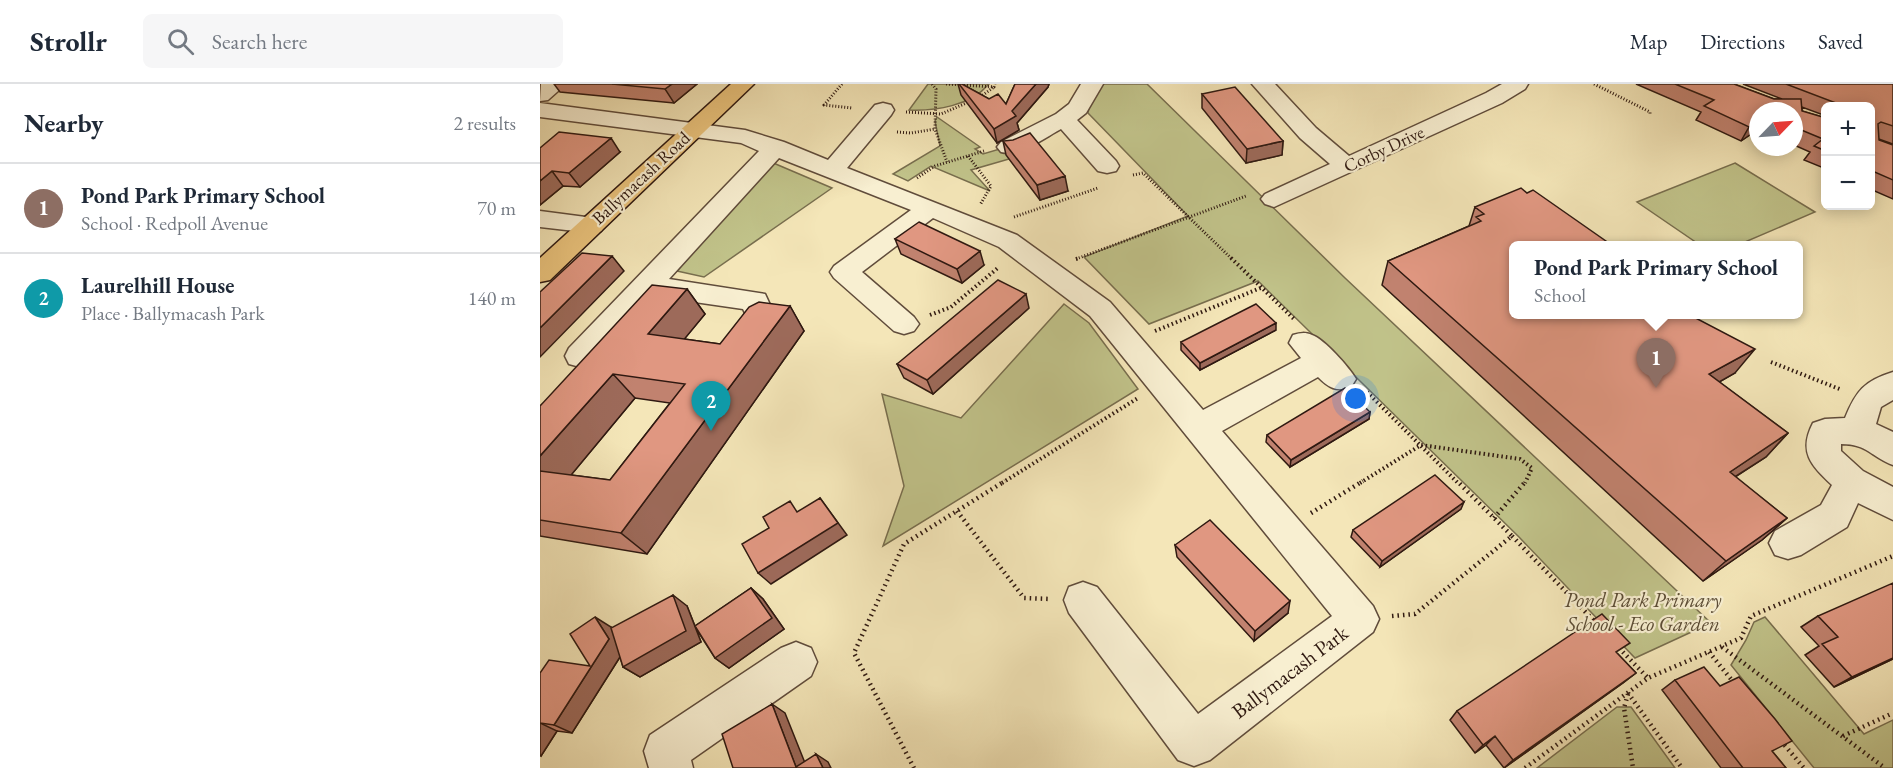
<!DOCTYPE html>
<meta charset="utf-8">
<style>
body{margin:0;font-family:"EB Garamond",serif;background:#f6f6f7;color:#1f2937}
.controls{position:absolute;right:18px;top:18px;display:grid;overflow:hidden;border-radius:9px;box-shadow:0 3px 15px #0003}
.controls button{width:54px;height:54px;display:grid;place-items:center;padding:0;border:0;border-bottom:2px solid #e0e1e3;background:#fff;color:#1f2937;font:30px sans-serif}
.compass{position:absolute;left:1209px;top:18px;width:54px;height:54px;border-radius:50%;background:#fff;box-shadow:0 3px 15px #0003;rotate:65deg}
.you{position:absolute;left:816px;top:315px;width:21px;height:21px;margin:-15px;border:4px solid #fff;border-radius:50%;background:#1a73e8;box-shadow:0 0 0 9px #1a73e833}
.badge{display:grid;place-items:center;width:39px;height:39px;border-radius:50%;background:#d93025;color:#fff;font-size:20px;font-weight:700}
.pin{position:absolute;translate:-50% -50px;filter:drop-shadow(0 2px 3px #0008)}
.pin::after{content:'';position:absolute;top:32px;width:21px;height:18px;background:inherit;clip-path:polygon(0 0,100% 0,50% 100%)}
.popup{position:absolute;left:969px;top:157px;width:294px;height:78px;box-sizing:border-box;display:grid;place-content:center;border-radius:9px;background:#fff;filter:drop-shadow(0 2px 4px #0005);font-size:20px;white-space:nowrap;color:#747a83}
.popup b{font-size:22px;color:#1f2937}
.popup::after{content:'';position:absolute;left:50%;top:100%;margin-left:-12px;border:12px solid transparent;border-top-color:#fff}
.list{margin:0;padding:0;list-style:none}
h2{display:flex;justify-content:space-between;align-items:center;height:78px;margin:0;padding:0 24px;font-size:26px}
h2 small{font-size:20px;font-weight:400;color:#747a83}
.list li{display:grid;grid-template-columns:39px 1fr auto;gap:18px;align-items:center;box-sizing:border-box;height:90px;padding:0 24px;border-top:2px solid #e0e1e3}
.list b{display:block;font-size:22px;white-space:nowrap}
.list p{margin:0;font-size:20px;white-space:nowrap;color:#747a83}
.list em{font-size:20px;font-style:normal;color:#747a83}
.icon{flex:none;width:33px;height:33px;fill:none;stroke:currentColor;stroke-width:2;stroke-linecap:round;stroke-linejoin:round}
.map{position:relative;flex:none;width:1353px;height:684px;overflow:hidden}
header{display:flex;align-items:center;gap:36px;box-sizing:border-box;height:84px;padding:0 30px;background:#fff;border-bottom:2px solid #e0e1e3}
header strong{font-size:28px}
nav{display:flex;gap:33px;margin-inline-start:auto;font-size:21px}
.search{width:420px;height:54px;background:#f6f6f7;display:flex;align-items:center;gap:15px;box-sizing:border-box;padding:0 21px;border-radius:9px;color:#747a83;font-size:22px}
main{display:flex}
aside{flex:1;background:#fff}
.map>svg:first-child{display:block}
</style>
<header>
<strong>Strollr</strong>
<div class="search"><svg class="icon" aria-label="search" viewBox="0 0 24 24"><circle cx="10" cy="10" r="6"/><path d="M15 15l6 6"/></svg>Search here</div>
<nav><a>Map</a><a>Directions</a><a>Saved</a></nav>
</header>
<main>
<aside>
<h2>Nearby<small>2 results</small></h2>
<ul class="list">
<li><span class="badge" style="background:#8d6e63">1</span><div><b>Pond Park Primary School</b><p>School · Redpoll Avenue</p></div><em>70 m</em></li>
<li><span class="badge" style="background:#0f9aa8">2</span><div><b>Laurelhill House</b><p>Place · Ballymacash Park</p></div><em>140 m</em></li>
</ul>
</aside>
<div class="map">
<svg width="1353" height="684" viewBox="0 0 1353 684">
<rect width="100%" height="100%" fill="#f4e6b8"/>
<filter id="stains"><feTurbulence type="fractalNoise" baseFrequency=".00333" numOctaves="4"/><feColorMatrix values="0 0 0 0 .2 0 0 0 0 .09 0 0 0 0 .02 0 0 0 .5 -.17"/></filter>
<radialGradient id="worn" r=".72"><stop offset=".6" stop-color="#630" stop-opacity="0"/><stop offset="1" stop-color="#630" stop-opacity=".3"/></radialGradient>
<path fill="#c1c38a" stroke="#786e4e" stroke-width="1.5" d="M388,0H449C430,22 396,27 369,26Z
M553,0H607L805,194L1171,539L1095,574L979,453L718,197L609,240L544,173L648,132L548,29Z
M397,33L440,63L435,65L443,70L463,64L476,73L431,86L450,107L391,82L368,97L353,90L400,62L395,37Z
M231,78L292,104L164,193L137,187Z
M1195,79L1275,128L1198,161H1160L1097,118Z
M524,220L549,239L598,305L343,462L364,402L342,310L421,334Z
M1225,533L1324,650L1353,636V684H1274L1191,581L1206,556L1214,538Z
M1077,623H1091L1135,684H997Z"/>
<g fill="none" stroke-linecap="round" stroke-linejoin="round">
<defs>
<path id="minor" d="M26,0L8,16L0,17L1,0Z
M541,0H563L546,29L537,36L576,77L579,82L576,87L567,89L558,87L521,45C504,54 480,73 461,68L457,63L461,58L516,30L529,20Z
M712,0H735L776,44L809,72L946,9L962,0H988L985,5L962,19L734,123L725,120L721,115L725,110L790,80L760,54Z
M0,19L205,46L244,58L288,76L335,21L343,19L351,21L354,26L351,31L307,84L477,151L570,218L663,326L761,274L749,259L753,251C760,249 765,248 772,251C784,255 809,283 816,295L811,303C796,308 789,304 778,293L682,347L833,522L839,535L833,548L670,676L654,682L638,676L529,529L524,516L529,503L543,498L557,503L658,630L792,532L550,232L459,163L393,134L322,188L374,233L379,240L374,247L364,250L354,247L294,194L290,188L294,182L371,126L239,74L129,195L225,210L237,236L232,243L222,246L212,243L203,225L113,212L51,280L40,283L29,280L25,272L29,264L219,67L201,59L0,33Z
M0,127L61,135L65,141L61,147L52,149L0,143Z
M1353,288V316L1341,323L1336,340L1353,348V381C1331,373 1328,360 1301,360V367L1323,387L1353,403V436L1318,419L1307,443L1261,471L1248,475L1235,471L1229,459L1235,447L1281,421L1292,401C1271,381 1258,368 1273,339L1285,335L1305,334C1316,307 1324,297 1353,288Z
M256,558L271,564L277,578L271,592L151,676L153,684H109L104,667L110,651L241,564Z"/>
<path id="major" d="M191,0H214L10,196L0,198V174Z"/>
</defs>
<use href="#minor" stroke="#604c3b" stroke-width="3"/>
<use href="#major" stroke="#2f1911" stroke-width="3"/>
<path stroke="#2f1911" stroke-width="3" stroke-dasharray="1 2" stroke-linecap="butt" d="M302,0L284,21L312,24
M392,0L396,5L395,45L407,78
M406,0L454,3L455,0
M1054,0L1110,28V31
M440,13L454,3
M366,28L401,30L431,17
M357,48L371,49L395,45
M428,72L451,102L440,121
M593,91L603,89L692,175
M377,94L395,82L444,67
M474,133L558,104
M536,175L706,112"/>
<path stroke="#2f1911" stroke-width="4" stroke-dasharray="1.5 3" stroke-linecap="butt" d="M691,174L754,235
M536,175L540,174
M390,231L411,223L459,183
M615,247L723,203
M1231,278L1302,306
M827,308L918,399
M462,399L598,314
M820,399L881,361L980,375L992,384L985,399"/>
<path stroke="#2f1911" stroke-width="4.5" stroke-dasharray="1.5 4" stroke-linecap="butt" d="M417,427L484,514L511,515
M771,429L823,397
M954,434L986,397
M972,452L1056,539
M852,532L875,530L972,452L917,397
M1182,563L1345,684
M1079,564L1108,594
M1169,568L1195,600
M1088,609L1142,684
M1088,610L1084,624L1093,684
M1303,652L1353,629
M1241,657L1264,684
M374,684L314,569L364,460L465,397
M985,684L1108,594L1201,554L1211,532L1353,472"/>
<use href="#minor" fill="#f8efd1" fill-rule="evenodd"/>
<use href="#major" fill="#eac37c" fill-rule="evenodd"/>
</g>
<path fill="#c1826f" stroke="#2f1911" stroke-width="1.5" fill-rule="evenodd" d="M14,0H157L134,19L20,8Z
M418,0H422L449,15L466,20L475,0H509L508,3L477,39L479,46L457,59L421,11Z
M1096,0H1194L1234,15H1242L1203,0H1353V60L1339,55V56L1353,61V115L1330,105V22H1286V32L1262,23V27L1286,34V85L1264,76L1270,68L1254,61V27H1218V46H1217L1201,57L1156,36L1161,28Z
M662,10L743,57L742,71L706,79L662,24Z
M463,57L528,107L500,116L466,71Z
M0,64L80,68L40,103L23,102L0,121Z
M935,123L1195,289L1179,298L1248,349L1226,373L1195,393L1247,434L1222,456L1163,497L842,201L848,177L929,142Z
M355,155L444,181L422,199L361,170Z
M147,205L165,230L144,255L180,260L250,222L264,247L107,470L0,452V322ZM95,314L130,319L70,396L31,391Z
M489,224L393,310L364,294L357,280Z
M736,246L660,286L641,266V258Z
M830,328L829,335L750,383L726,358L727,351Z
M921,425L840,483L811,453L813,446Z
M635,461L748,529L714,557L637,473Z
M211,504L223,515L244,545L189,584L175,574L155,543L161,558L100,593L83,583L80,573L32,649L17,647L1,672L0,671V589L50,582L71,543L72,544L147,522L155,542Z
M1278,532L1353,575L1294,603L1265,571L1279,562L1261,543Z
M1078,570L1096,589L1083,599L964,684L946,661L935,669L910,636L917,627Z
M1135,596L1232,667L1246,684H1181L1122,606Z"/>
<path fill="#9d6a5a" stroke="#2f1911" stroke-width="1.5" d="M132,0H157L134,19L125,5Z
M496,0H509L508,3L477,39L479,46L457,59L454,45Z
M1218,37V44L1217,46L1201,57L1209,43Z
M71,54L80,68L40,103L29,89Z
M743,57L742,71L706,79L707,65Z
M12,87L23,102L0,121V97Z
M525,92L528,107L500,116L497,101Z
M440,167L444,181L422,199L417,185Z
M72,172L84,187L0,273V244Z
M147,205L165,230L128,275L108,250Z
M486,210L489,224L393,310L387,296Z
M250,222L264,247L107,470L81,449Z
M736,239V246L660,286V279Z
M1215,265L1195,289L1151,314L1169,290Z
M73,290L95,314L17,408L0,394V372Z
M830,328L829,335L750,383L751,376Z
M1248,349L1226,373L1168,410L1190,388Z
M280,414L307,451L231,500L218,489Z
M924,418L921,425L840,483L842,477Z
M1247,434L1222,456L1163,497L1186,477Z
M211,504L223,515L244,545L189,584L175,574Z
M133,511L147,522L161,558L100,593L83,583Z
M750,517L748,529L714,557L715,547Z
M55,533L71,543L85,565L32,649L14,641L69,555Z
M1353,574V575L1294,603L1312,593Z
M1096,589L1083,599L964,684L973,676Z
M232,620L245,629L267,684L256,683Z
M0,639L17,647L1,672L0,671Z
M955,652L946,661L935,669L943,661Z
M276,670L288,678L291,684H283Z"/>
<path fill="#e09781" stroke="#2f1911" stroke-width="1.5" d="M72,0H132L125,5Z
M419,0H422L449,15L458,10L466,20L475,0H496L472,27L476,32L454,45Z
M1135,0H1194L1234,15H1261L1262,27L1286,34V67L1274,62L1283,55L1254,43V27H1218V37L1209,43L1164,22L1174,16Z
M1246,0H1353V42L1341,38L1338,40L1339,56L1353,61V96L1330,86V22H1296V19Z
M695,3L743,57L707,65L662,10Z
M19,48L71,54L29,89L12,87L0,97V64Z
M490,49L525,92L497,101L463,57L473,56Z
M981,104L987,109L993,106L1073,162H974V231H1150L1215,265L1169,290L1248,349L1190,388L1247,434L1186,477L848,177L941,137L936,133L944,130L935,123Z
M379,138L440,167L417,185L355,155Z
M42,169L72,172L0,244V208Z
M458,196L486,210L387,296L357,280Z
M112,201L147,205L108,250L180,260L209,223L219,218L250,222L81,449L0,436V387L70,396L145,300L73,290L0,372V322Z
M716,220L736,239L660,279L641,258Z
M805,304L830,328L751,376L727,351Z
M895,391L924,418L842,477L813,446Z
M280,414L298,439L218,489L202,460L229,444L223,433L250,417L257,428Z
M670,436L750,517L715,547L635,461Z
M1353,499V574L1312,593L1282,560L1298,553L1278,532Z
M211,504L232,534L175,574L155,542Z
M133,511L146,547L83,583L71,544Z
M1062,530L1090,559L1076,568L1096,589L973,676L955,652L943,661L917,627Z
M55,533L69,555L14,641L0,639V589L9,576L50,582L30,550Z
M1164,583L1180,602L1199,593L1235,635L1252,657L1232,667L1246,684H1203L1135,596Z
M232,620L256,683L276,670L283,684H193L182,650Z"/>
<g text-anchor="middle" stroke-width="4.5" stroke-linejoin="round" paint-order="stroke">
<g font-size="18" fill="#2f1911" stroke="#f8efd1">
<text transform="translate(844 65) rotate(-25)" y="6">Corby Drive</text>
<text transform="translate(101 94) rotate(-43)" y="6">Ballymacash Road</text>
</g>
<g font-size="21" font-style="italic" fill="#5b4c35" stroke="#f8efd1">
<text x="1103" y="523">Pond Park Primary<tspan x="1103" dy="24">School - Eco Garden</tspan></text>
</g>
<g font-size="21" fill="#2f1911" stroke="#f8efd1">
<text transform="translate(750 588) rotate(-37)" y="7">Ballymacash Park</text>
</g>
</g>
<rect width="100%" height="100%" filter="url(#stains)"/>
<rect width="100%" height="100%" fill="url(#worn)"/>
</svg>
<div class="controls">
<button>+</button>
<button>−</button>
</div>
<svg class="compass" viewBox="-18 -18 36 36"><path d="M0-13l5 13h-10z" fill="#e53935"/><path d="M0 13l5-13h-10z" fill="#747a83"/></svg>
<div class="you"></div>
<div class="pin badge" style="left:1116px;top:304px;background:#8d6e63">1</div>
<div class="popup"><b>Pond Park Primary School</b>School</div>
<div class="pin badge" style="left:171px;top:347px;background:#0f9aa8">2</div>
</div>
</main>
